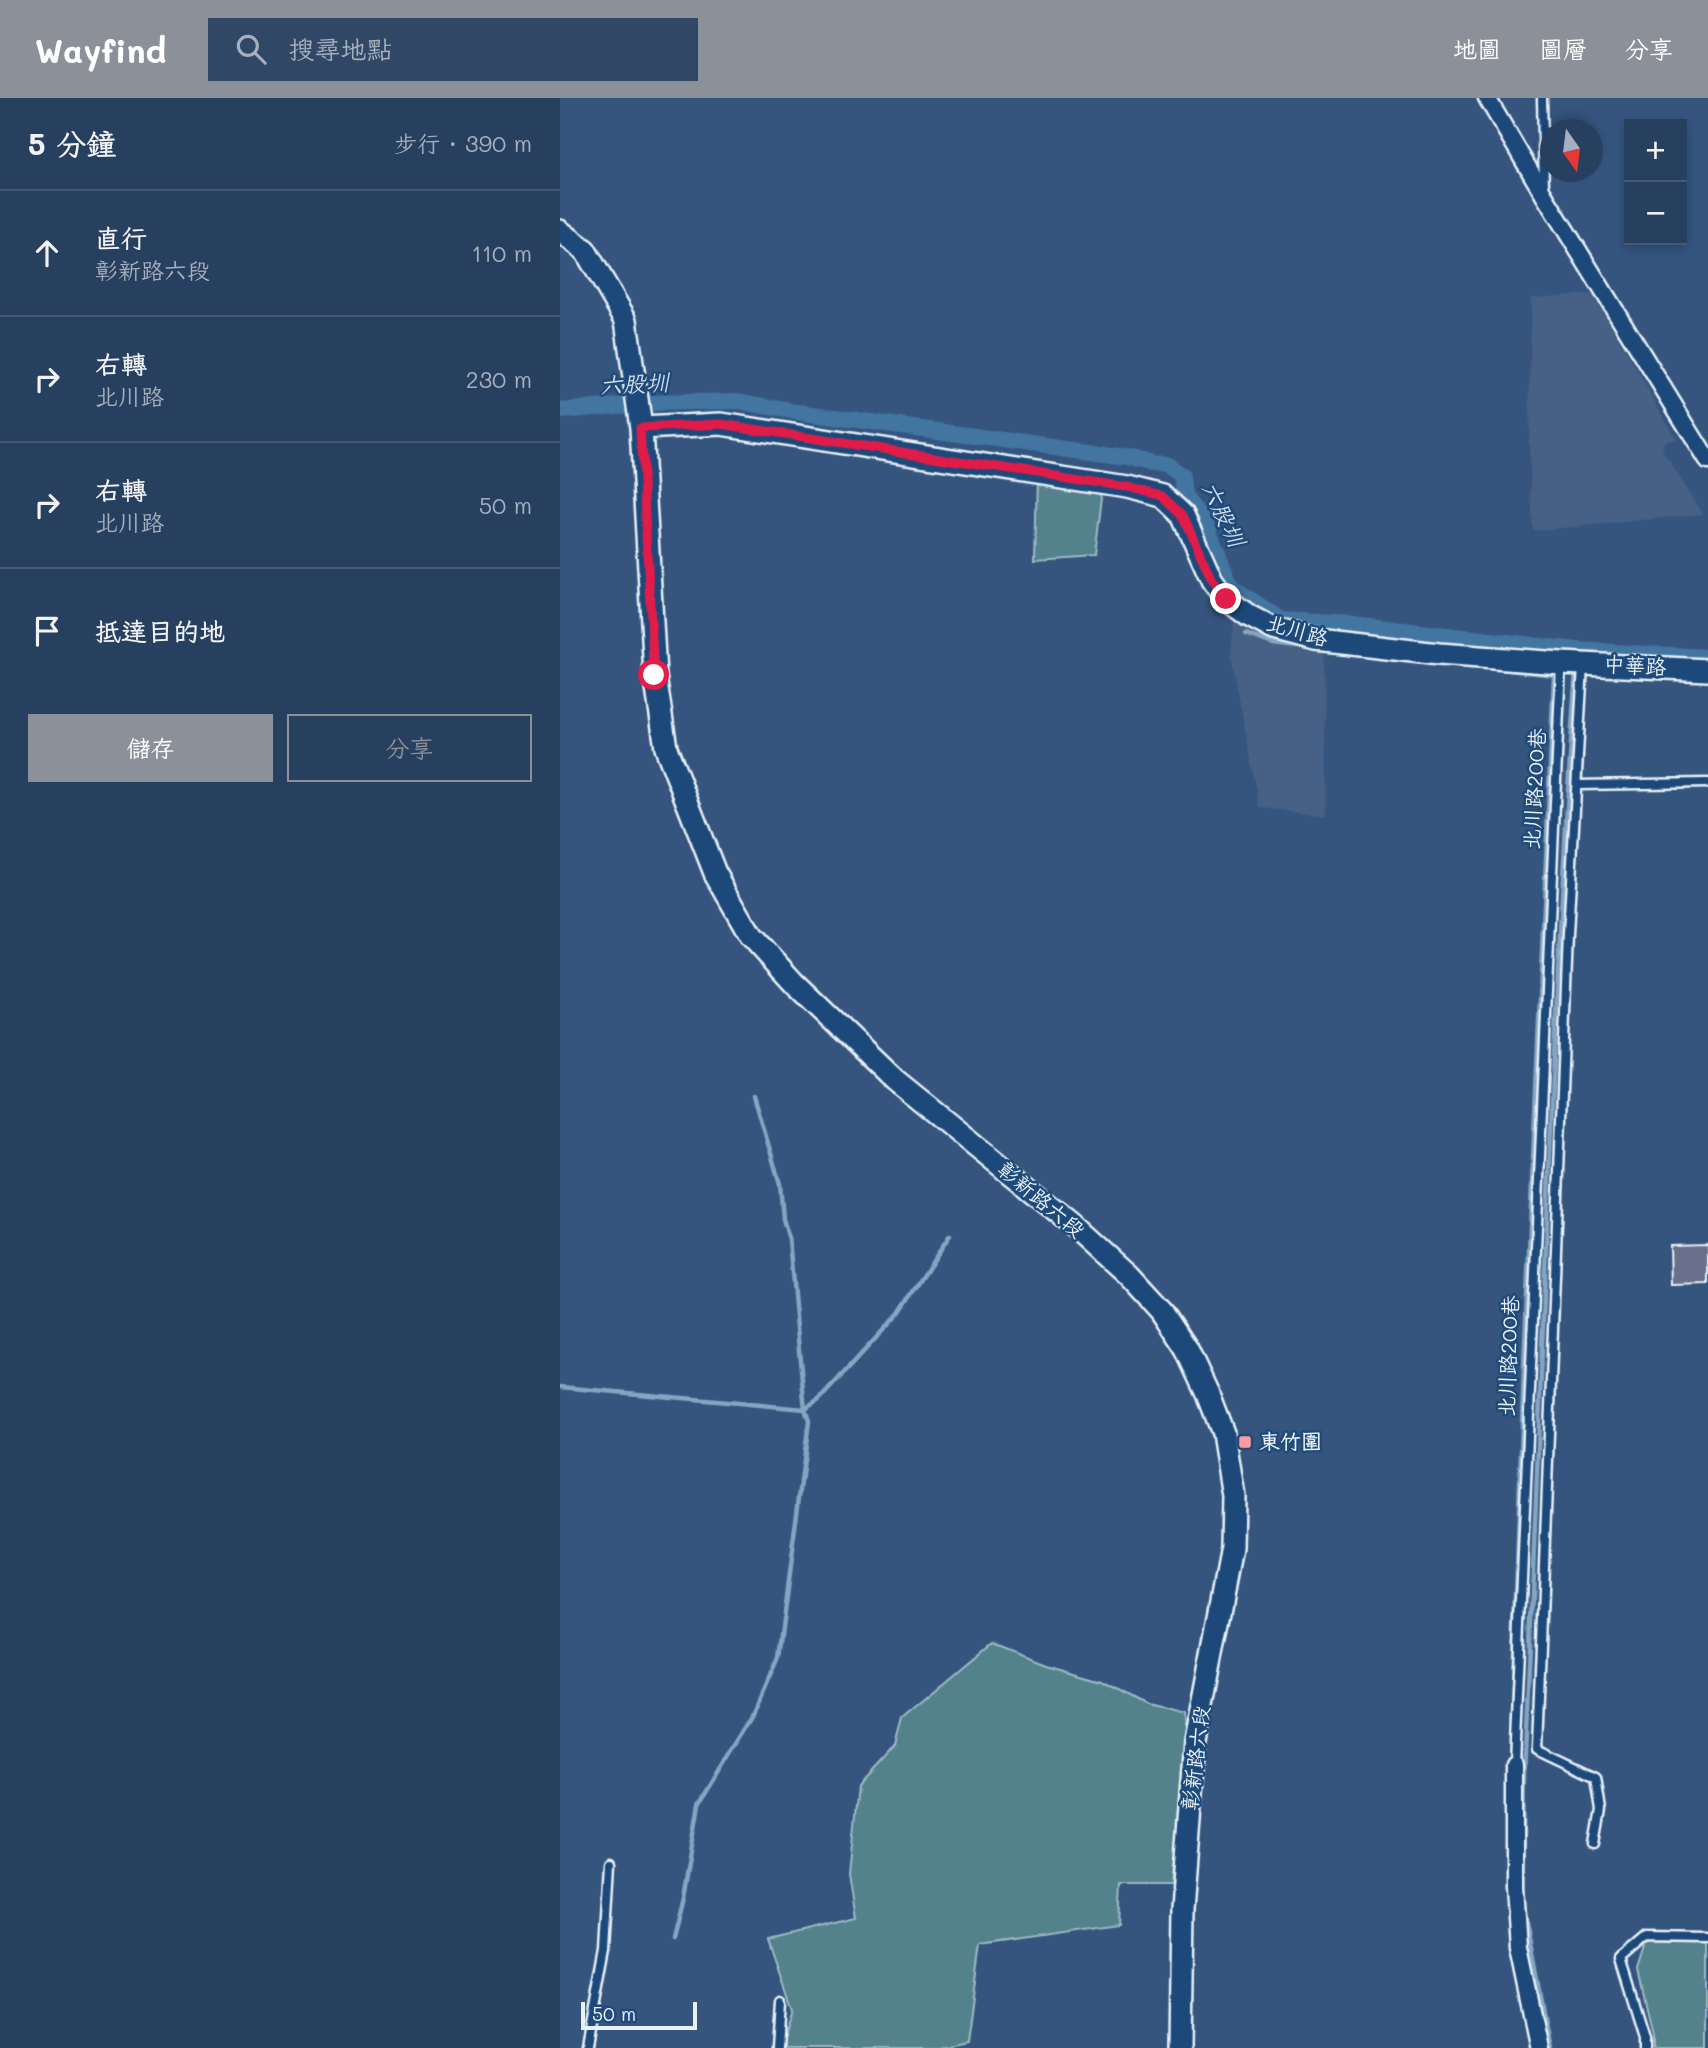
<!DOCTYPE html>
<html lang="zh-TW">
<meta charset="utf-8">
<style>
body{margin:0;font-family:Mali,"LXGW WenKai TC",sans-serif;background:#304765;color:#f1f3f6}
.controls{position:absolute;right:21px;top:21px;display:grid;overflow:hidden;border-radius:0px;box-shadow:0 4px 10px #0003}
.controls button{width:63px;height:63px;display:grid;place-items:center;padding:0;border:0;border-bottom:2px solid #445974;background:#28405f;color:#f1f3f6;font:35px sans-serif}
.compass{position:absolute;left:980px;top:21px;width:63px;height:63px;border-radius:50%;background:#28405f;box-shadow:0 4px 10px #0003;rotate:166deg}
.scale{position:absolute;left:21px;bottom:18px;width:116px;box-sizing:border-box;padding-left:7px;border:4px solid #e8f1f8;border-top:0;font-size:19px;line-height:24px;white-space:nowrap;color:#e8f1f8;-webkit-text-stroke:5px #1f4a7a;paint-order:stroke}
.stop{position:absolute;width:21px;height:21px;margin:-16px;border:5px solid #e11d48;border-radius:50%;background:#fff}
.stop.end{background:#e11d48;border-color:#fff;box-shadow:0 2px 7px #0008}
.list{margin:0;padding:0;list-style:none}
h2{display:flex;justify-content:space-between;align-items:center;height:91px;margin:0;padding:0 28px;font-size:30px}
h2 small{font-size:23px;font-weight:400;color:#a5afbd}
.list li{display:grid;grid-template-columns:46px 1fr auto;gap:21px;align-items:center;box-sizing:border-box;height:126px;padding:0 28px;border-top:2px solid #445974}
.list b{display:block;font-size:26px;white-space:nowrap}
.list p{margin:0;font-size:23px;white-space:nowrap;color:#a5afbd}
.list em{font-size:23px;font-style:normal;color:#a5afbd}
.actions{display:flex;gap:14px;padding:21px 28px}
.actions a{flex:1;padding:16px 0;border:2px solid #8c9099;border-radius:0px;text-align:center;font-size:24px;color:#8c9099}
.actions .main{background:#8c9099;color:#fff}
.icon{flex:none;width:38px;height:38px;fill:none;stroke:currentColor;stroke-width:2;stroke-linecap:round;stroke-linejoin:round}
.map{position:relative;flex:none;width:1148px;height:1950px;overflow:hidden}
header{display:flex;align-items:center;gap:42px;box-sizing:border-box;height:98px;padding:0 35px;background:#8c9099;color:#fff}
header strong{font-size:33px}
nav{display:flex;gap:38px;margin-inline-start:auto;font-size:24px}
.search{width:490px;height:63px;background:#304765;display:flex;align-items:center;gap:18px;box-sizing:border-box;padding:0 24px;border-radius:0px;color:#a5afbd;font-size:26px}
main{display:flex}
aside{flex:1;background:#28405f}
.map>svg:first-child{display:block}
</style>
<header>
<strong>Wayfind</strong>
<div class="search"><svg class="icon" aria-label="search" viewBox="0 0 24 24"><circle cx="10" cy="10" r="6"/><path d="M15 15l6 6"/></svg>搜尋地點</div>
<nav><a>地圖</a><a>圖層</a><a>分享</a></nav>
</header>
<main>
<aside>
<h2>5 分鐘<small>步行 · 390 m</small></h2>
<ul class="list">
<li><svg class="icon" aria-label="ahead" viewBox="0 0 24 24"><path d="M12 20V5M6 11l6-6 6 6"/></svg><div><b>直行</b><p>彰新路六段</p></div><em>110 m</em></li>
<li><svg class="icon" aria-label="right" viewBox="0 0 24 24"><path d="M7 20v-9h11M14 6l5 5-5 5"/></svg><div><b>右轉</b><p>北川路</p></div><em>230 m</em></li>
<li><svg class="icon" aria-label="right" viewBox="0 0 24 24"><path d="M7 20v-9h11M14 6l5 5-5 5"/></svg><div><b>右轉</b><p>北川路</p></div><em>50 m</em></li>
<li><svg class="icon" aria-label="arrive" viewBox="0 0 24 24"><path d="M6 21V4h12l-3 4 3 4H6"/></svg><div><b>抵達目的地</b></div></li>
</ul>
<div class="actions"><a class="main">儲存</a><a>分享</a></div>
</aside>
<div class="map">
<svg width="1148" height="1950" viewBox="0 0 1148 1950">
<rect width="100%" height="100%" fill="#35557f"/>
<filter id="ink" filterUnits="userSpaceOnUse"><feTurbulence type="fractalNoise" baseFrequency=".0143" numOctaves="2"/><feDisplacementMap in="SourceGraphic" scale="14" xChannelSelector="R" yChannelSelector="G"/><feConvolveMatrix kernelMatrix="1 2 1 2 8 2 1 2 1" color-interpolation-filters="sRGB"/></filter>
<g filter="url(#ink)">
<path fill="#476085" d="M1033,196L1117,342L1105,343L1102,352L1143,416L973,433L969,353L971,200Z
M674,524L725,542L764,545L766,717L700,710L671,557Z"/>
<path fill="#53828c" stroke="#9ebac2" stroke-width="2" d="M477,377L543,385L534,457L475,461Z
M432,1545L486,1566L543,1582L587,1606L624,1615L627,1655L611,1787H561L559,1827L420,1847L407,1943L375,1950H220L232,1911L208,1841L296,1820L289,1776L298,1688L335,1648L342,1620Z
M1087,1844L1148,1845V1950H1093V1935L1078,1872Z"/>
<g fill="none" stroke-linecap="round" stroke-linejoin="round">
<path stroke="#85a6c3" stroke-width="4.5" d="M686,536L713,546L753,551
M932,570L994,577L964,1268L951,1642
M0,1289L245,1311L259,1302L339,1215L390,1137
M947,1798L949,1824
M962,1800L964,1677C982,1308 990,939 1016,571
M963,1808L990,1950
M113,1841L123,1800L139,1706L193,1618L218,1560L249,1323L245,1311L240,1263L229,1141L223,1121L220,1086L194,998"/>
<path stroke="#4374a0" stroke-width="16" d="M0,313L91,305L178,303L231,313L567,359L592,366L607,367L622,378L624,398L647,428L671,488L721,522L792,526L1017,552L1148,559"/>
</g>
<path fill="#676f8b" stroke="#e8f1f8" stroke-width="2" d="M1148,1147V1186L1111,1187L1110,1148Z"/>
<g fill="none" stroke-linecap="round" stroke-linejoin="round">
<defs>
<path id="service" d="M982,0L984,91
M1023,567L1008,837L977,1651L1036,1679L1041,1712L1035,1746
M1017,687L1148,685
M954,1667L1001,565
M28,1950L46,1853L51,1764
M217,1950L220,1902
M1085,1950V1939L1061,1861L1087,1839L1148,1840"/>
<path id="minor" d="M927,0L984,97L1148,363
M954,1667V1788L958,1850L979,1950"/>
<path id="tertiary" d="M0,133L25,152L66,222L81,330L95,577L106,650L155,775L191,838L234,885L335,982L514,1127L569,1177L602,1213L627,1251L648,1296L663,1335L673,1398L672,1451L635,1644L622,1812L620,1950
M81,330L161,326L567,389L603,398L623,417L652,482L666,501L689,518L714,531L756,542L879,556L1001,565L1148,572"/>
</defs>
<use href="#service" stroke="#e8f1f8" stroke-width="13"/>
<use href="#minor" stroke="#e8f1f8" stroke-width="21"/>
<use href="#tertiary" stroke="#e8f1f8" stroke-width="26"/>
<use href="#service" stroke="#1f4a7a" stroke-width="8"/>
<use href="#minor" stroke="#1f4a7a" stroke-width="16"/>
<use href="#tertiary" stroke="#1f4a7a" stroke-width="21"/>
</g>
</g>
<g fill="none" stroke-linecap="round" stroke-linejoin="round" filter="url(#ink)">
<path stroke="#e11d48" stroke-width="9" d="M94,577L80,330L161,326L567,389L603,398L623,417L652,482L666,501"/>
</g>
<rect fill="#ff9aa2" stroke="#1f4a7a" stroke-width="2.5" x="678" y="1337" width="14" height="14" rx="3.5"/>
<g text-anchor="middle" stroke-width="5" stroke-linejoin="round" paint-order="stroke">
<g font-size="21" fill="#e8f1f8" stroke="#1f4a7a">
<text transform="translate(737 533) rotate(16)" y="7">北川路</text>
<text transform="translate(1075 568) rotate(3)" y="7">中華路</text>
<text transform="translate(975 691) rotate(-87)" y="7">北川路200巷</text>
<text transform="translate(481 1102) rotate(40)" y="7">彰新路六段</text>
<text transform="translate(949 1258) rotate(-88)" y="7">北川路200巷</text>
<text transform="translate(636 1660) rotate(-83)" y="7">彰新路六段</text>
</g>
<g font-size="21" font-weight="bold" fill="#e8f1f8" stroke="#1f4a7a" text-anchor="start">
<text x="699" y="1351">東竹圍</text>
</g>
<g font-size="23" font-style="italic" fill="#cfdeeb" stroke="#1f4a7a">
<text transform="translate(74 286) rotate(-3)" y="8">六股圳</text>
<text transform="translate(663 416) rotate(64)" y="8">六股圳</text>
</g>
</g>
</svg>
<div class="controls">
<button>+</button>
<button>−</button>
</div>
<svg class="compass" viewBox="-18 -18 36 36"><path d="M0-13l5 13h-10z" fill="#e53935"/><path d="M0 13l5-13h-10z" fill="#a5afbd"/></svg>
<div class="scale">50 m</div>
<div class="stop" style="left:94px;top:577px"></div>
<div class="stop end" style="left:666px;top:501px"></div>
</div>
</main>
